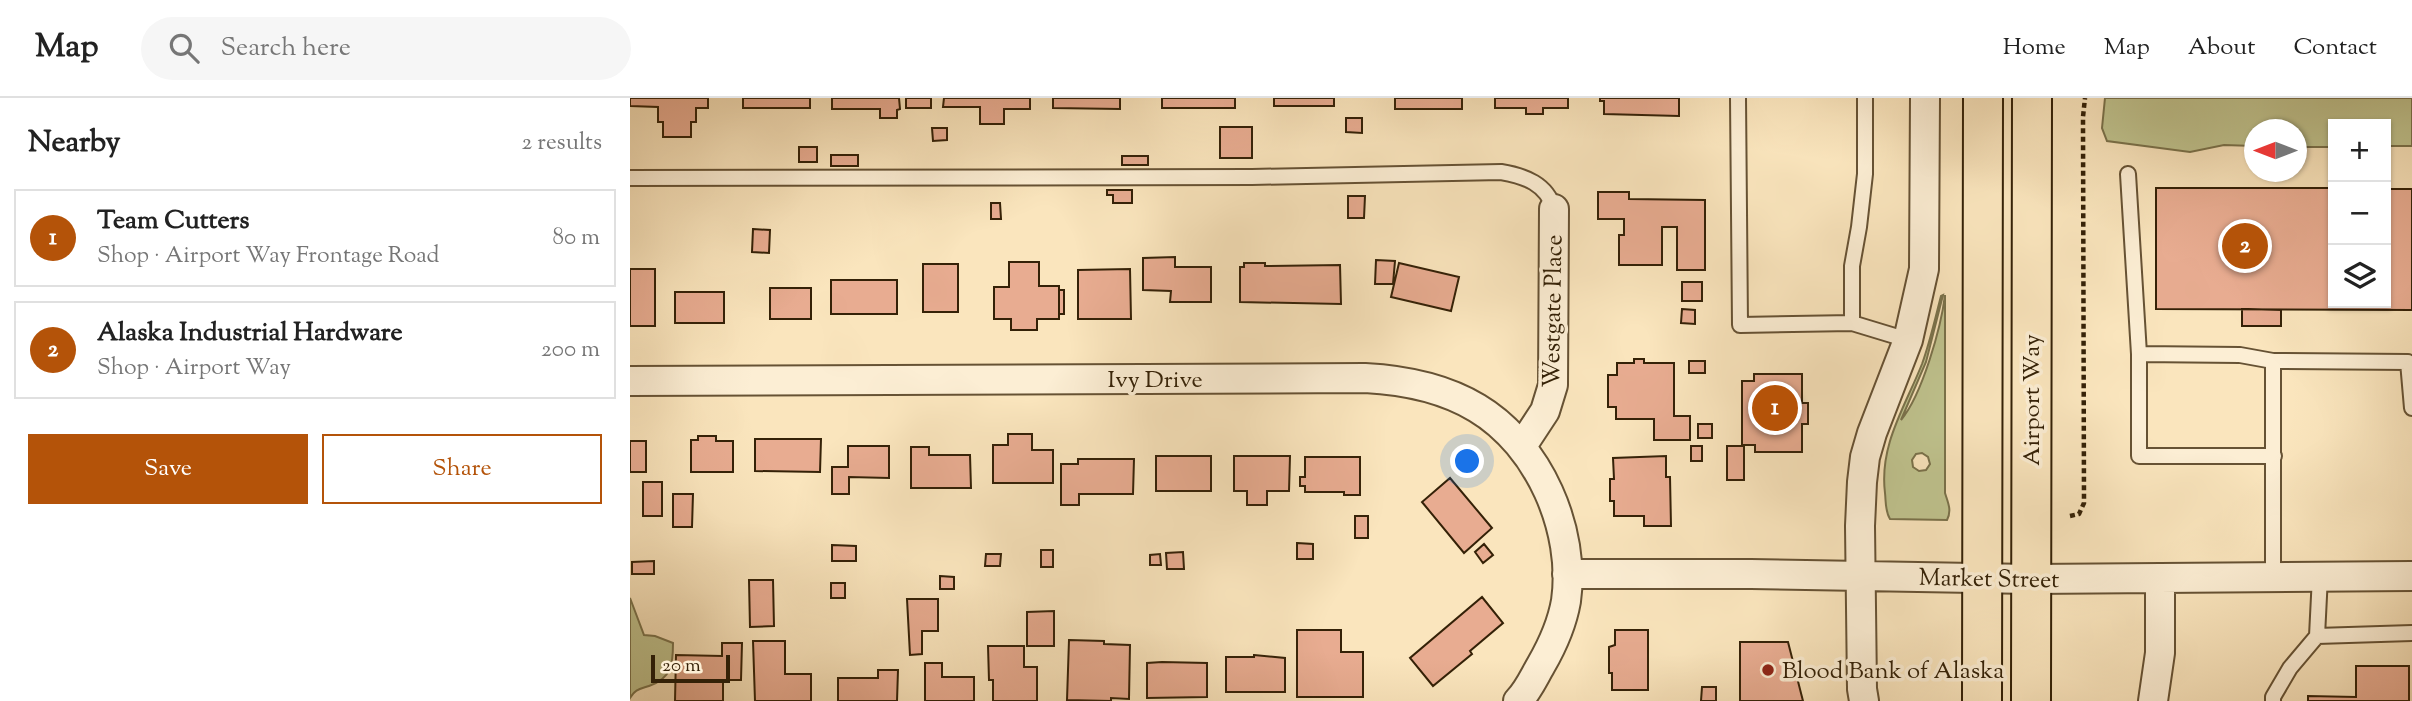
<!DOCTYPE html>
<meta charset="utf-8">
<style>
body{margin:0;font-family:"Sorts Mill Goudy",serif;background:#f6f6f6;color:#222}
.controls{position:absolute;right:21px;top:21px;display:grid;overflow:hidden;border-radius:0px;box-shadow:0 2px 5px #0004}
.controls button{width:63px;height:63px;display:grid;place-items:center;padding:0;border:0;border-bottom:2px solid #e0e0e0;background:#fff;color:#222;font:35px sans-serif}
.compass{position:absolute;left:1614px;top:21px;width:63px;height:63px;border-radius:50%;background:#fff;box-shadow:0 2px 5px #0004;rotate:270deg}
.scale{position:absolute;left:21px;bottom:18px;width:79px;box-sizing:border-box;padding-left:7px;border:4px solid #342107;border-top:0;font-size:19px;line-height:24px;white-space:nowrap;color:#342107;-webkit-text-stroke:5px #fceed4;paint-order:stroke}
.you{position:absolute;left:838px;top:364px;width:24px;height:24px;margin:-18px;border:5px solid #fff;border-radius:50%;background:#1a73e8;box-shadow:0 0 0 10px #1a73e833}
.badge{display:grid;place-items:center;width:46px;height:46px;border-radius:50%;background:#b45309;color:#fff;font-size:23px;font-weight:700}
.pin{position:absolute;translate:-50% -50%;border:4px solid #fff;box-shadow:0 2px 7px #0006}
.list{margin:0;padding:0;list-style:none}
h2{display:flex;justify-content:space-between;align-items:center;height:91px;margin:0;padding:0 28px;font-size:30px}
h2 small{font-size:23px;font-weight:400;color:#767676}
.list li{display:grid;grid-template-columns:46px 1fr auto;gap:21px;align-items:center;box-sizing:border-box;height:98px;margin:0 14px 14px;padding:0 14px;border:2px solid #e0e0e0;border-radius:0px}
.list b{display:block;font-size:26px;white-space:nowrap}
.list p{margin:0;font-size:23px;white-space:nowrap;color:#767676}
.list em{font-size:23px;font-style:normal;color:#767676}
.actions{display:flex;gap:14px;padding:21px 28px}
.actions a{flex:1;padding:16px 0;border:2px solid #b45309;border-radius:0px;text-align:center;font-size:24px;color:#b45309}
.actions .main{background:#b45309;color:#fff}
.icon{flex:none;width:38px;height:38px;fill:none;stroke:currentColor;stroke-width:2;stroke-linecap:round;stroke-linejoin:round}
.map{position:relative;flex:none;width:1782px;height:603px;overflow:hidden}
header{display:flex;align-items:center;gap:42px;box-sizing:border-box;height:98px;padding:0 35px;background:#fff;border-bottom:2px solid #e0e0e0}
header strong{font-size:33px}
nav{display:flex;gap:38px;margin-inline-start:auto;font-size:24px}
.search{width:490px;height:63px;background:#f6f6f6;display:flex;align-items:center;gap:18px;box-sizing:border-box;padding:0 24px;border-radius:38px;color:#767676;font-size:26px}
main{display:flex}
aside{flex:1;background:#fff}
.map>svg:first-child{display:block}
</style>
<header>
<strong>Map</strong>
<div class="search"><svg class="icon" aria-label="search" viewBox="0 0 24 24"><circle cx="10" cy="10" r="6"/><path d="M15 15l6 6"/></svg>Search here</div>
<nav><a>Home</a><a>Map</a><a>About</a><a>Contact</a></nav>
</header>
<main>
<aside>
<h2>Nearby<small>2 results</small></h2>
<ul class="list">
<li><span class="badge">1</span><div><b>Team Cutters</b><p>Shop · Airport Way Frontage Road</p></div><em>80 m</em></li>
<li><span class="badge">2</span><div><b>Alaska Industrial Hardware</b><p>Shop · Airport Way</p></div><em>200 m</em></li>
</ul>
<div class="actions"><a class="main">Save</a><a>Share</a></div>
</aside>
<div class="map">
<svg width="1782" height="603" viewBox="0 0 1782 603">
<rect width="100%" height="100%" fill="#fae5bd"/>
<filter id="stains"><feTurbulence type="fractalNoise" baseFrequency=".00286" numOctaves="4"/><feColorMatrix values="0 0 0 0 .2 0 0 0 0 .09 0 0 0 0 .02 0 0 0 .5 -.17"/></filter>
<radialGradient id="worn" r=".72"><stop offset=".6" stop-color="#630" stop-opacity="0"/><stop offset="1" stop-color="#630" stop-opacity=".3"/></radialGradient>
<path fill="#c0c48f" stroke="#7a724b" stroke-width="2" fill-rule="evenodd" d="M1475,0H1782V48H1756V26H1703V49H1667L1666,32H1624V48L1594,47L1560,54L1477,43L1472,30Z
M1313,197L1296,264L1271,322C1292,297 1311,230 1315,197V395C1318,405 1322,412 1317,422L1260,421C1255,413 1256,404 1255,395C1249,347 1275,309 1292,266C1300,244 1305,221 1311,198ZM1286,356L1292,355L1298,359L1300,366L1296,372L1289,373L1283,369L1282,362Z
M0,500L14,537L25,538L43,545C43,566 42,580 19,588C10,591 5,591 0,600Z"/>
<path fill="#e8ac91" stroke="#342107" stroke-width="2" d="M0,0H78V10H66V24H61V39H33V24H28V9L0,8Z
M113,0H180V10H113Z
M202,0H269L270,11L267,12V20H250V11H202Z
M276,0H301V10H276Z
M314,0H400V11H374V26H350V9H313Z
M423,0H490V11L423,10Z
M532,0H605V10H532Z
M644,0H704V8H644Z
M765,0H832V11H765Z
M865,0H938V10H913V16H896V10H865Z
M970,0H1049V18L974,16V3H970Z
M716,20H732V35L716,34Z
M590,29H622V60H590Z
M302,30H317V42L303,43Z
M169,49H187V64H169Z
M201,57H228V68H201Z
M492,58H518V67H492Z
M1526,90H1703V205H1756V91H1782V212L1526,211Z
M477,92H502V105H483V97H477Z
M968,94H999V101L1075,102V172H1047V129H1032V167H989V137H994V121H968Z
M718,98H735L734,120H718Z
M361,105H370L371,121H361Z
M123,131L140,132L139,155L122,154Z
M545,159V169H581V204H540L541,193L513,192V160Z
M746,162L765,163L763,186H745Z
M379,164H409V188H429V221H407V232H381V221H364V189H379Z
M614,165H635V168L710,167L711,206L610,204V169H614Z
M769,165L829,179L821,213L761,199Z
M293,166H328V214H293Z
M0,171H25V228H0Z
M500,171L501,221H448V172Z
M201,182H267V216H201Z
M1052,184H1072V203H1052Z
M140,190H181V221H140Z
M429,192H434V216H429Z
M45,194H94V225H45Z
M1052,211L1065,212V226L1051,225Z
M1612,211L1651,212V228H1612Z
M1004,261H1014V265H1044V318H1060V342H1024V321H986V309H978V277H987V265H1004Z
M1059,263H1075V275H1059Z
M1124,276H1172V305H1178V326H1172V354H1125V347H1112V283H1124Z
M1068,326H1082V340H1068Z
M378,336H402V352H423V385H363V347H378Z
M68,338H86V343H103V374H61V342H68Z
M125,341H191L190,374L125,373Z
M0,343H16V374H0Z
M218,348H259V380L219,379V396H202V369H218Z
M1061,348H1072V363H1061Z
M1097,348H1114V382H1097Z
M281,349H299V357H340L341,390H281Z
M526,358H581V393H526Z
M604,358H660L659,393H637V407H617V393H604Z
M1036,358V379H1040L1041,428H1014V418H984V403H980V381H984L983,360Z
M675,359H730V397H714V394H675V388H670V379H675Z
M448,361H504L503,396H449V407H431V366H448Z
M820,380L862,430L834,455L792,404Z
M13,384H32V418H13Z
M43,396H63L62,429H43Z
M725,418H738V440H725Z
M667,445L683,446V461H667Z
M854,446L863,457L853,465L845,454Z
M202,447L226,448V463H202Z
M411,452H423V469H411Z
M553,454L554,471H537L536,455Z
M356,456H371L370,468H355Z
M530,456L531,467H520V457Z
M24,463V476H2V464Z
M310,478L324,479V491H310Z
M119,482H143L144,528L120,529Z
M201,485H215V500H201Z
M852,499L873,525L840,553L842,556L803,588L780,560Z
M277,501H308V533H292V556L280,557Z
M424,513V548H397V514Z
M667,532H711V554H733V599H667Z
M985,532H1018V592H982V575H979V549L985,547Z
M439,542L474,543V546L500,547L499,601L481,600V603L437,602Z
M123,543H155V576H181V603H125Z
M1110,544H1158L1173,603H1110Z
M92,545H112L111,582H93V603H45L46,557L92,558Z
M358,548H394V569H407V603H363V582H359Z
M624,557L655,560V594H596V559H624Z
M532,564L577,565V599L517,600V565Z
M295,565H312V579H344V603H295Z
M1726,568H1779V603H1678V598L1726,599Z
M248,572H268L267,603H208V580H248Z
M1072,589H1086V603H1071Z"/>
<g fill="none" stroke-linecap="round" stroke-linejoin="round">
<defs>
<path id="lane" d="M1108,0L1110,227L1222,225L1278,242
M1498,76L1509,256
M0,80L622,79L871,74C895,78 917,86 924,111
M1222,225V168L1229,129L1235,76V0
M1643,263L1610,257L1509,256V358H1644
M1643,479V263L1778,264L1782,310
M1687,538L1782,535
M1643,603V599L1660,570L1687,538L1690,478"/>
<path id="street" d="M0,283L735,280C773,282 814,290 847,310C909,347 946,432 936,503C932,526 922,548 911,567C904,579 898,593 888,603
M892,348L915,313L923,287L924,111
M937,476H1121L1400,481L1782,478
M1234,603L1232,591L1230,428L1232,384L1235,359L1242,335L1278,242L1294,171L1295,0
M1523,603L1530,555V480"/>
<path id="primary" d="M1352,603L1353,0
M1401,603L1402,0"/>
</defs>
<use href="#lane" stroke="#665234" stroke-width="18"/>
<use href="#street" stroke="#665234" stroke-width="32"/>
<use href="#primary" stroke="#342107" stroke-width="42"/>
<path stroke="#342107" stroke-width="4.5" stroke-dasharray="5 3.5" stroke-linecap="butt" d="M1440,418L1449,416L1454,405L1453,19L1455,0"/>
<use href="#lane" stroke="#fceed4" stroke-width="14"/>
<use href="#street" stroke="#fceed4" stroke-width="28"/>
<use href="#primary" stroke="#fae5bd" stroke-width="38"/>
</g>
<circle fill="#8f2418" stroke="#fceed4" stroke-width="2.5" cx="1138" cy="572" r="7"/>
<g text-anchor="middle" stroke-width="7" stroke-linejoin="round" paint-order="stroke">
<g font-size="24" fill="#342107" stroke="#fceed4">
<text transform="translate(922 213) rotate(-89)" y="8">Westgate Place</text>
<text x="525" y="289">Ivy Drive</text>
<text transform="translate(1401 302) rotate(-90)" y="8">Airport Way</text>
<text transform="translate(1359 480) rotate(1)" y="8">Market Street</text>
</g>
<g font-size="24" fill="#342107" stroke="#fceed4" text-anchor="start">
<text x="1152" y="580">Blood Bank of Alaska</text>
</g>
</g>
<rect width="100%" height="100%" filter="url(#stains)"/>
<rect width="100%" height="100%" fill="url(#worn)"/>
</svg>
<div class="controls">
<button>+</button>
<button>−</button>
<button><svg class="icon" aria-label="layers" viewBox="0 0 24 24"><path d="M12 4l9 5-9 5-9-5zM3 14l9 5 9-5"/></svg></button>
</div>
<svg class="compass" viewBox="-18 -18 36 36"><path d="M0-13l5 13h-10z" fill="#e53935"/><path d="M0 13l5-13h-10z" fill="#767676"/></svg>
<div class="scale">20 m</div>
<div class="you"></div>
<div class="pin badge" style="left:1145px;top:310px">1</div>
<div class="pin badge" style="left:1615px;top:148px">2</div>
</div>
</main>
